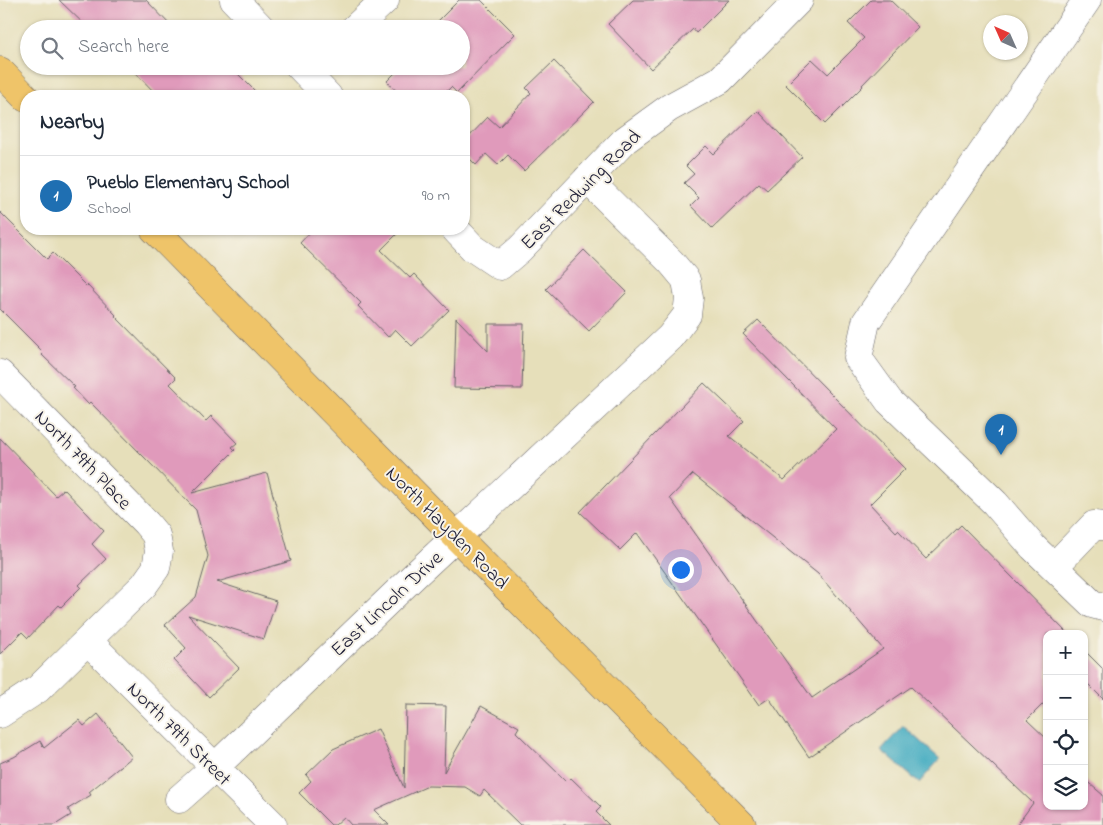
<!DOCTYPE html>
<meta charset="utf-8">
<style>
body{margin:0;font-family:"Indie Flower",sans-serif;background:#f2f2f3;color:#1f2937}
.controls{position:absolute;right:15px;bottom:15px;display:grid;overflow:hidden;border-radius:10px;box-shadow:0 1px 4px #0004}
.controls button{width:45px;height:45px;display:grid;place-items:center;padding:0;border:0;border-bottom:1px solid #e0e1e3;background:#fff;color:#1f2937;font:25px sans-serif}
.compass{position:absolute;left:983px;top:15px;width:45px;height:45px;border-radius:50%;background:#fff;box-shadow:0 1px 4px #0004;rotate:315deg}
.you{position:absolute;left:680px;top:569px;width:18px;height:18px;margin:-12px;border:4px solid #fff;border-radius:50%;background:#1a73e8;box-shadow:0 0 0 8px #1a73e833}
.badge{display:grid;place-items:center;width:32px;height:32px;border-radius:50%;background:#1f6fb2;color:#fff;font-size:16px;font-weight:700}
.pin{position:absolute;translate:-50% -41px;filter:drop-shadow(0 1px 2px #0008)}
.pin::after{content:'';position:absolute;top:26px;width:18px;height:15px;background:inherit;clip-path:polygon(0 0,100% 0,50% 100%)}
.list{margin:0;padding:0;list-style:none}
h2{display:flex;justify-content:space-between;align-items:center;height:65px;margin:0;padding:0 20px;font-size:21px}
h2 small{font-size:16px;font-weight:400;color:#747a83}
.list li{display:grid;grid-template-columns:32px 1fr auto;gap:15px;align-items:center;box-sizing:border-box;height:80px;padding:0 20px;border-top:1px solid #e0e1e3}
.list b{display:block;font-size:19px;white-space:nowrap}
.list p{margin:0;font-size:16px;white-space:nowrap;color:#747a83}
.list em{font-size:16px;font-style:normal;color:#747a83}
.icon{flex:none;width:28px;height:28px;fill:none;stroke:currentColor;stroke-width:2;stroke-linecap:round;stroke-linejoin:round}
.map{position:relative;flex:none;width:1103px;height:825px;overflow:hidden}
.search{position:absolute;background:#fff;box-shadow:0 1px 4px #0004;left:20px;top:20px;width:450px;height:55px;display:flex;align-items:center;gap:12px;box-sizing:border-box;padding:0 18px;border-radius:28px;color:#747a83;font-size:19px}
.panel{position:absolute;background:#fff;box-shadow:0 1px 4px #0004;left:20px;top:90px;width:450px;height:145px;border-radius:20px}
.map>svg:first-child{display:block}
</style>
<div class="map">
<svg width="1103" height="825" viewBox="0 0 1103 825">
<rect width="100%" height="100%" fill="#f7f3e8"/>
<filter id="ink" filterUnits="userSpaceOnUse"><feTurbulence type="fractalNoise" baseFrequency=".02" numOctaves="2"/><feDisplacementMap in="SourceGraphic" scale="10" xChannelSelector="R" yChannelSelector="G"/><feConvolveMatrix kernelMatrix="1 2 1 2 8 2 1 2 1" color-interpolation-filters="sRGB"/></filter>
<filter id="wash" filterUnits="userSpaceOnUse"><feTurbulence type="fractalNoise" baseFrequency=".0096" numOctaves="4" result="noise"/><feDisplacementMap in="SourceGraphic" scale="20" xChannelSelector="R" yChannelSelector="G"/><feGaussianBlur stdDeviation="1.12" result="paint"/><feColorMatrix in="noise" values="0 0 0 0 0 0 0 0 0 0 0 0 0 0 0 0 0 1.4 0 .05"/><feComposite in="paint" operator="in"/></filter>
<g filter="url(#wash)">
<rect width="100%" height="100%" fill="#e6dfba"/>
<path fill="#40aac0" stroke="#31667e" d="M903,726L940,759L919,783L881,750Z"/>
<g id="blocks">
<path fill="#e09abb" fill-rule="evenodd" d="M59,0H146L174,29H89Z
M459,0H481L515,34L457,93L451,87L442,96H401L387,81L402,66H461V29H430Z
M633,0H729L696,33L693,29L651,69L608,24Z
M871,0H890L918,27L862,85L863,86L825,124L786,85L812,59L828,74L864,38L848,23Z
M554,61L594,102L524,171L508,155L498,165L486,154L476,165L464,153V142L488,117L499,127L531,93L526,88Z
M129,66H226L228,68L230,66L260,96H158Z
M758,111L802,157L767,190L759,183L712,228L691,206L699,198L684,183L694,174L686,166L706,146L714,154Z
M0,212L47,259L53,253L86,286L87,285L116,315L115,316L176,378L170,384L173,387L206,421L211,416L237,443L232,447L235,450L192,493L267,473L291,561L217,582L276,601L264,639L188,615L239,668L209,697L174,660L186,648L165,625L196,597L208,556L196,510L90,402L88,404L73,388L75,387L42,355L44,353L0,309Z
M313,229H402L381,250L410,278L414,274L449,310L412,346L395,329L388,337L358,306L361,303L300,243Z
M584,250L627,292L589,331L546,289Z
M456,318L488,351V324H524L522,389L454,388Z
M758,320L905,469L870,504L896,532L898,530L926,559L961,525L1068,634H1047V700L1027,720L1047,739V806H1084V779L1103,795V825H1017L1033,803L911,687L809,757L769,698L759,705L637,533L620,550L580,512L704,383L744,421L729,436L784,480L836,429L743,334ZM693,474L818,574L883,649L812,698L670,498Z
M0,438L56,496L64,489L104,531L92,544L106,559L79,585L81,587L61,607L59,605L28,638L22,632L0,654Z
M1084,650L1103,669V699L1084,680Z
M406,705L446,706L444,772L481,706L519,727L516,732L567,782L571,778L601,807L596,812L609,825H520L484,790L480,796L465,787L428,786L374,810L389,825H351L344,817L335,825H331L299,793L311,781L306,775L333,749L378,729L404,788Z
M98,714L132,757L89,792L91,795L68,809L71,815L55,825H0V763L14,757L40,741L44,748L79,720L84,726Z"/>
</g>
</g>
<g filter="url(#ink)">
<use href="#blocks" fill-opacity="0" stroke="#676467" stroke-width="1"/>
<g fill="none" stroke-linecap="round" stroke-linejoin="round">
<defs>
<path id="minor" d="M234,0L262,29
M1087,0L866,322L858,358L889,401L995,503L1033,547L1092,604L1103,607
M354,29L385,0
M299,66L328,96
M455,229L473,248L500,266L520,249L625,140L669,108L720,80L799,0
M0,374L146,523L156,535L159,551L156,568L144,585L38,689L0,714
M1054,567L1094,525L1103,526
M88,641L273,825
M179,799L214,768L414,576L670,337L687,315L689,298L686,280L671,262L587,179"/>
<path id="major" d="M0,71L26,98
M154,229L432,512L742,825"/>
</defs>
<use href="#minor" stroke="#676467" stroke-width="29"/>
<use href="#major" stroke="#676467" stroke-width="29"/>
<use href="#minor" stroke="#fff" stroke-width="28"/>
<use href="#major" stroke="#efc469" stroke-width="28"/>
</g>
</g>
<g text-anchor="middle" stroke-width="4" stroke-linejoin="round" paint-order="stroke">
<g font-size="20" fill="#22223b" stroke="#f7f3e8">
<text transform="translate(580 189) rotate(-45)" y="7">East Redwing Road</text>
<text transform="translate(84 459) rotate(46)" y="7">North 79th Place</text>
<text transform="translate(448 527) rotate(45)" y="7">North Hayden Road</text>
<text transform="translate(386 603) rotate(-43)" y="7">East Lincoln Drive</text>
<text transform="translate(180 733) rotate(45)" y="7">North 79th Street</text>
</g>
</g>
</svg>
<div class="controls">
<button>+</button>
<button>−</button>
<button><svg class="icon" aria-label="locate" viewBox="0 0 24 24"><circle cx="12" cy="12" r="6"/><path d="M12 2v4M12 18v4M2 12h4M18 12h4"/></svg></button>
<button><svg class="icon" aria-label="layers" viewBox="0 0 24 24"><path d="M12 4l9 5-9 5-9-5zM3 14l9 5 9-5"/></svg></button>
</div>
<svg class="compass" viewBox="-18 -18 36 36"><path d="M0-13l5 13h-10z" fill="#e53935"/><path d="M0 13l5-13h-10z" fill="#747a83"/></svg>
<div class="you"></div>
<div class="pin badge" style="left:1001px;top:455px">1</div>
<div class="search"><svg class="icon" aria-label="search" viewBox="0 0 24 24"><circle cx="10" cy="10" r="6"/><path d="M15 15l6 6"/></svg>Search here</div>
<section class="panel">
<h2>Nearby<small></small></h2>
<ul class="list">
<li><span class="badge">1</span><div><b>Pueblo Elementary School</b><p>School</p></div><em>90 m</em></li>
</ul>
</section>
</div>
